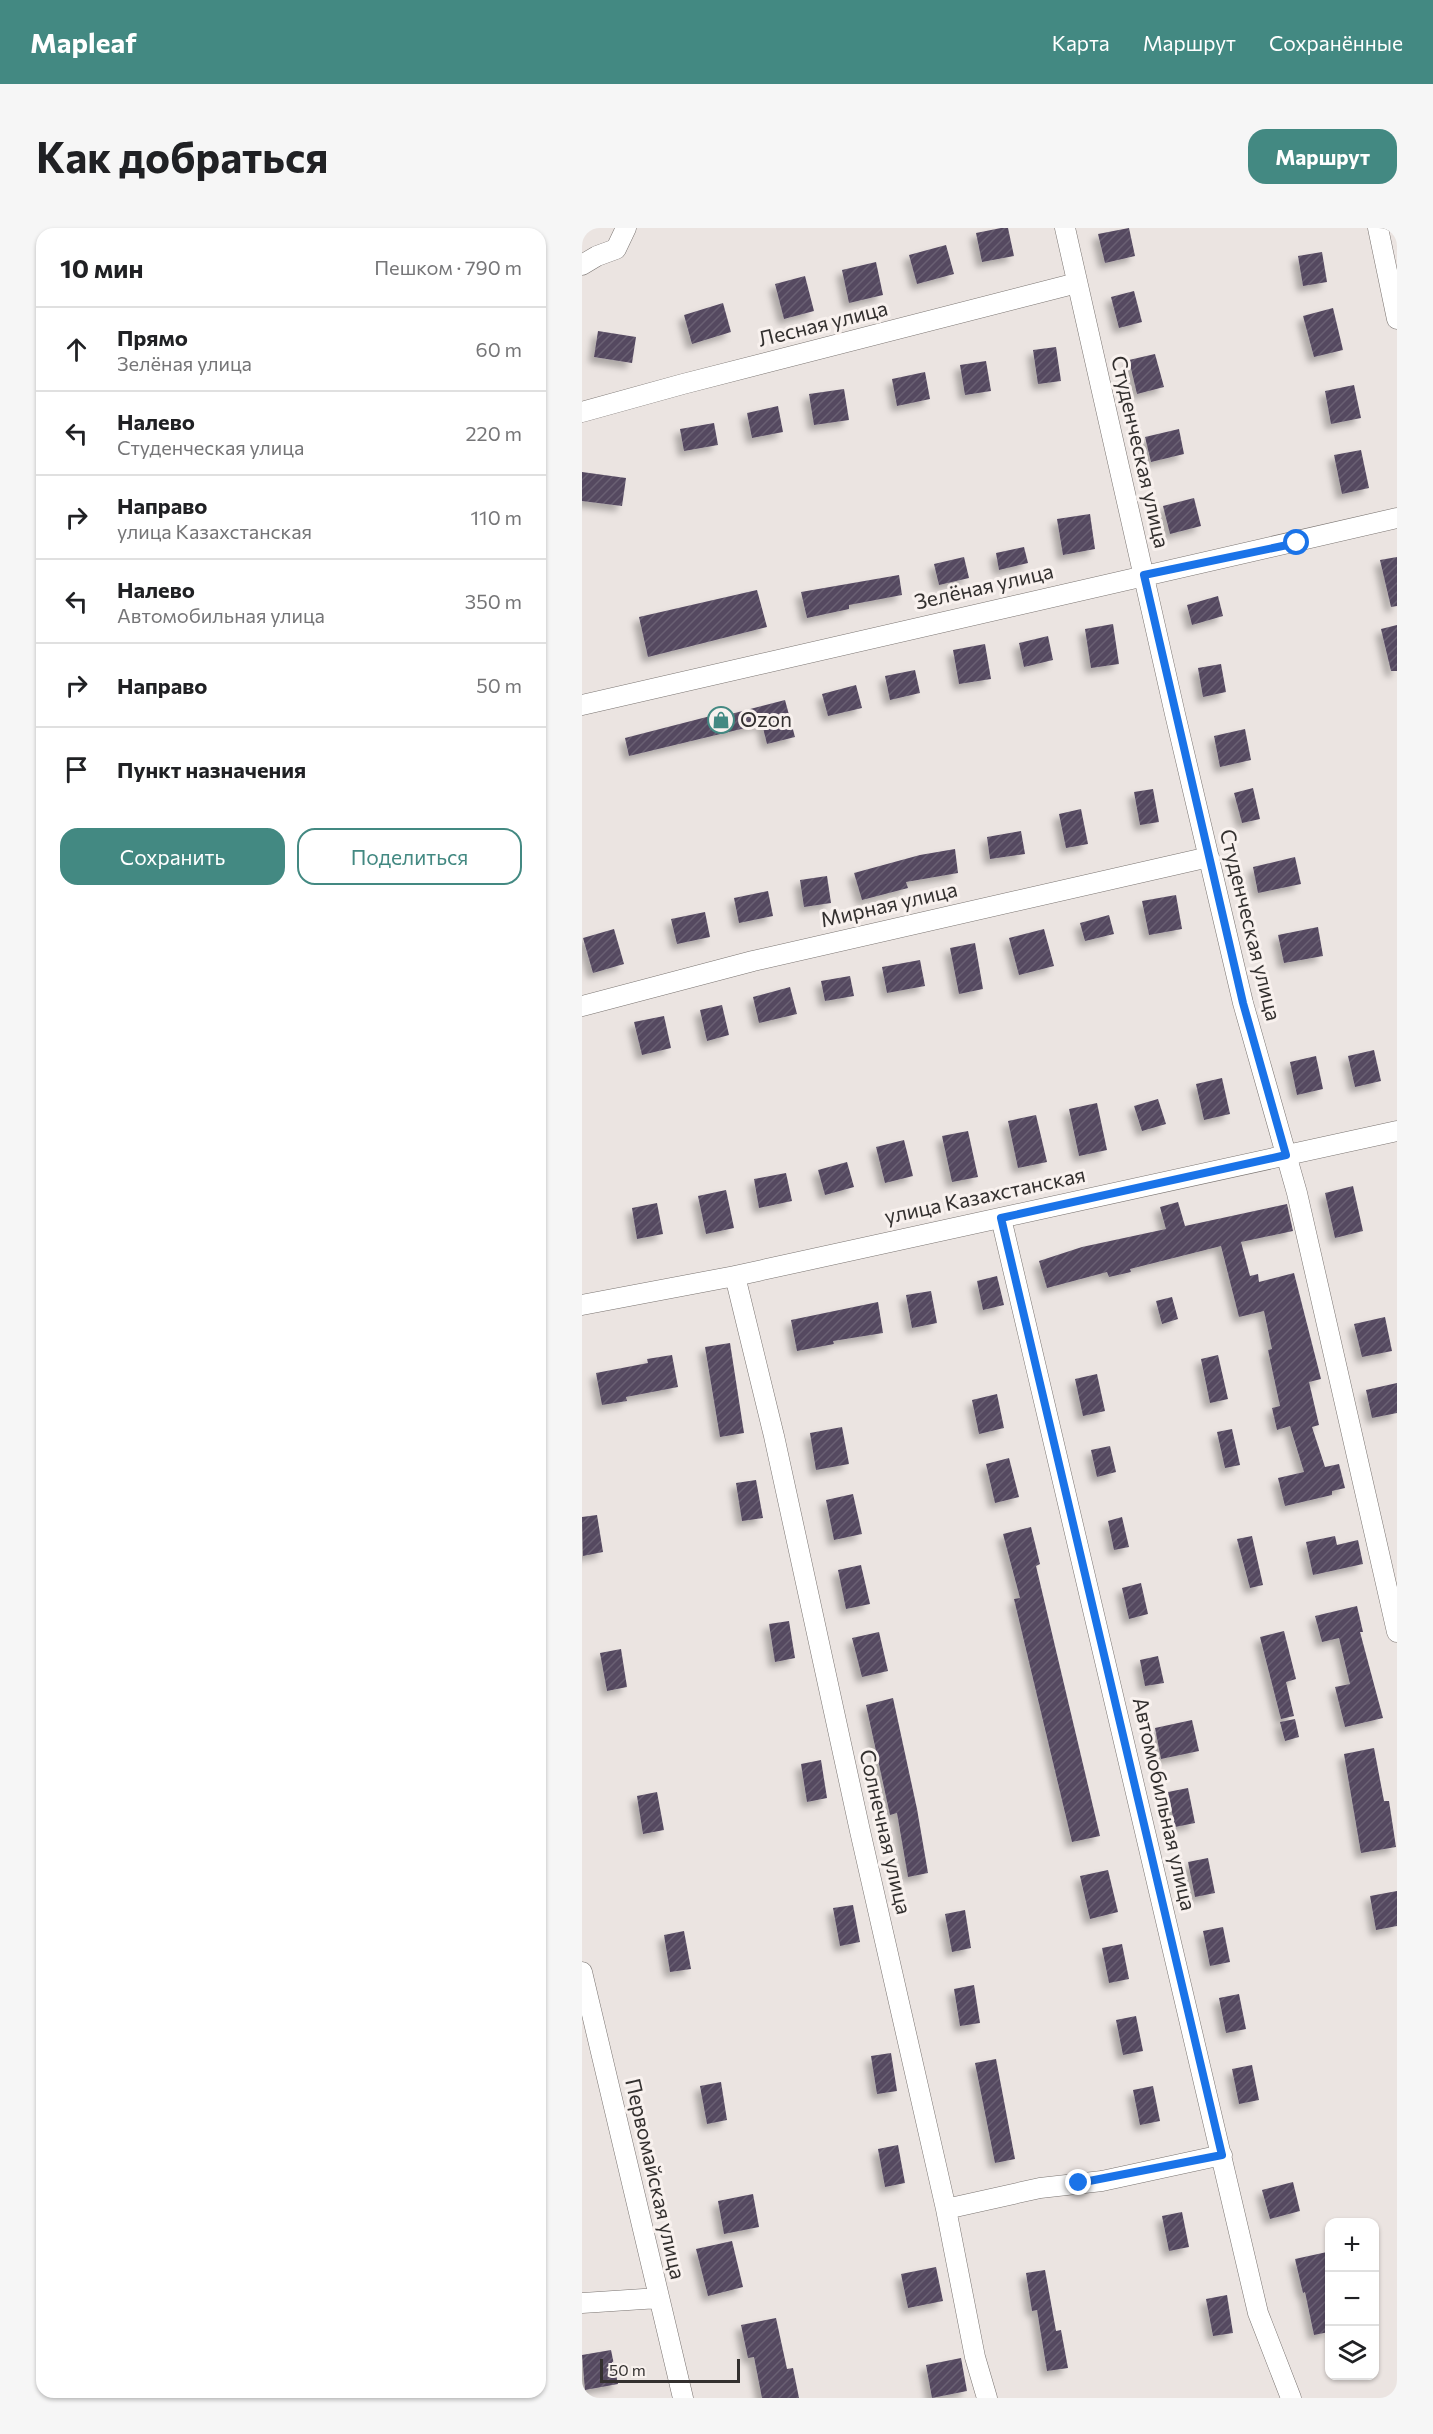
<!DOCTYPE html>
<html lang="ru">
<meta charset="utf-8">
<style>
body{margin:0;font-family:Commissioner,sans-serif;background:#f6f6f6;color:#202124}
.controls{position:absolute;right:18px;bottom:18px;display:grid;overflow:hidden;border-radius:12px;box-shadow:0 2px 4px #0004}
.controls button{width:54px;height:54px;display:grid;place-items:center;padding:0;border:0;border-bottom:2px solid #e0e0e0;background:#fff;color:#202124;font:30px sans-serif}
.scale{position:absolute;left:18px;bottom:15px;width:140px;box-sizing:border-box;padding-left:6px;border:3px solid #33302f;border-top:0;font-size:16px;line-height:21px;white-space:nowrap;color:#33302f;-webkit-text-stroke:4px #f8f1ee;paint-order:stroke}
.stop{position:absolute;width:18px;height:18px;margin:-14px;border:4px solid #1a73e8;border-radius:50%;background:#fff}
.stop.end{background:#1a73e8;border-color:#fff;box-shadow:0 2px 6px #0008}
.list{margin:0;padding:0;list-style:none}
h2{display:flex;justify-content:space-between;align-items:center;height:78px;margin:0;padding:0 24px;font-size:26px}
h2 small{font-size:20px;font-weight:400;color:#757577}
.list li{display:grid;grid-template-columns:39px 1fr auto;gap:18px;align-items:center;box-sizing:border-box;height:84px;padding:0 24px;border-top:2px solid #e0e0e0}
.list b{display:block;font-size:22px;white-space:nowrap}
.list p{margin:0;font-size:20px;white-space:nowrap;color:#757577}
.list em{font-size:20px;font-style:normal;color:#757577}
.actions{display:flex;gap:12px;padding:18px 24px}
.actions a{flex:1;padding:14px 0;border:2px solid #438982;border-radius:18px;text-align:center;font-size:21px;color:#438982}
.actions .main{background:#438982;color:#fff}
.icon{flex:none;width:33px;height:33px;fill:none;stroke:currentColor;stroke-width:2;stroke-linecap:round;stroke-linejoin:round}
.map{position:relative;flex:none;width:815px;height:2170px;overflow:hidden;border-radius:18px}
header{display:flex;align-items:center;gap:36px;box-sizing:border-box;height:84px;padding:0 30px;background:#438982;color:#fff}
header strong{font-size:28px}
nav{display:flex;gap:33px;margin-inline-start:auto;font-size:21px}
.intro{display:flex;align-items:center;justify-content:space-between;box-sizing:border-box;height:144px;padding:0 36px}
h1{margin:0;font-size:42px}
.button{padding:15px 27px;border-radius:18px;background:#438982;color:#fff;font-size:21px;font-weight:700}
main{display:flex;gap:36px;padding:0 36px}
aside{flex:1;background:#fff;border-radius:18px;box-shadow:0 2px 4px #0004}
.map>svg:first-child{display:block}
</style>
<header>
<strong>Mapleaf</strong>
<nav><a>Карта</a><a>Маршрут</a><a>Сохранённые</a></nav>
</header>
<div class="intro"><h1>Как добраться</h1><a class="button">Маршрут</a></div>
<main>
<aside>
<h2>10 мин<small>Пешком · 790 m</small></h2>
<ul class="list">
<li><svg class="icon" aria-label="ahead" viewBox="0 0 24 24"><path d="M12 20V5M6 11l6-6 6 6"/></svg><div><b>Прямо</b><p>Зелёная улица</p></div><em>60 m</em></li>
<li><svg class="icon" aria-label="left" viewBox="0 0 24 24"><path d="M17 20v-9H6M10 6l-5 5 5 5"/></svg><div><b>Налево</b><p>Студенческая улица</p></div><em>220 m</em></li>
<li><svg class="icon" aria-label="right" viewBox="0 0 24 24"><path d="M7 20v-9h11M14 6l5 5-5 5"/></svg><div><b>Направо</b><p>улица Казахстанская</p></div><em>110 m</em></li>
<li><svg class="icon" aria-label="left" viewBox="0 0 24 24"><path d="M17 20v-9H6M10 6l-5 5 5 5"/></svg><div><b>Налево</b><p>Автомобильная улица</p></div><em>350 m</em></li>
<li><svg class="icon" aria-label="right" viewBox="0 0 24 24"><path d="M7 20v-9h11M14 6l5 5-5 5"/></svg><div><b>Направо</b></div><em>50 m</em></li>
<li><svg class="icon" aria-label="arrive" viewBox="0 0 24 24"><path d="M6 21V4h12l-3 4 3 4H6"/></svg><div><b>Пункт назначения</b></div></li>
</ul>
<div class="actions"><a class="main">Сохранить</a><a>Поделиться</a></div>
</aside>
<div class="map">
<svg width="815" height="2170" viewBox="0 0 815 2170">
<defs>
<pattern id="building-hatch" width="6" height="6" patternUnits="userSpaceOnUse" patternTransform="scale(1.5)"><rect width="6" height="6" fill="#544860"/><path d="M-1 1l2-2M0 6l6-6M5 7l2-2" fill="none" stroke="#6a6073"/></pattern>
<filter id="shadow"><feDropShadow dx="-5.5" dy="5.5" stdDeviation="3" flood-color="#0004"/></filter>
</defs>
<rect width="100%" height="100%" fill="#ebe4e1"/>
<path fill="url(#building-hatch)" filter="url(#shadow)" d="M419,0H426L432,28L400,34L394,5Z
M547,0L553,28L523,35L516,6Z
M364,17L372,46L335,56L327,27Z
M740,24L745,54L721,58L716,28Z
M294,34L301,67L267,75L260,42Z
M223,48L232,83L202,91L193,56Z
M552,63L560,94L537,100L529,69Z
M141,75L149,104L110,116L102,87Z
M751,80L761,122L732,129L721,88Z
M16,103L54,109L50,135L12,129Z
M474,119L479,153L456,156L451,122Z
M573,126L582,159L555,166L547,132Z
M404,133L409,163L383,167L378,137Z
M343,144L348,171L315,178L310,151Z
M772,157L779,190L749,196L743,163Z
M262,161L267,192L232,197L227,166Z
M196,178L201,204L170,210L165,185Z
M132,195L136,217L102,223L98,201Z
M597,201L602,226L569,234L563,209Z
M779,222L787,260L760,266L752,227Z
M0,244L44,250L40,278L0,273Z
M612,270L619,298L588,306L581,278Z
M508,286L513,321L481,327L475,291Z
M442,319L446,335L417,342L414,325Z
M382,329L387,350L357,357L352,336Z
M815,329V378L809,379L798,332Z
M317,347L320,367L267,377V381L225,390L219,364Z
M175,362L185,399L66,429L57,389Z
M636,368L641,388L610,397L605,377Z
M531,396L537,436L509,440L503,401Z
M815,397V443H809L799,401Z
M466,408L471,432L442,439L437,415Z
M403,416L409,451L377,456L371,422Z
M639,436L644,464L621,469L616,440Z
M333,442L338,465L308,472L303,448Z
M274,457L280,480L246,488L240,466Z
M203,472L213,509L185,516L180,496L47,528L43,510L148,483L149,486Z
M663,501L669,532L638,539L632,508Z
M671,560L678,591L660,595L652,565Z
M571,561L577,594L558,597L552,564Z
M499,581L506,616L484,620L477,586Z
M439,603L443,626L408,631L405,609Z
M373,621L376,645L324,654L326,660L280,672L272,645L338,627Z
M713,629L719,656L676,665L671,639Z
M245,648L249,675L222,679L218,652Z
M186,663L191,688L157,695L152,670Z
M594,667L600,701L567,707L560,673Z
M123,684L128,709L95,716L89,691Z
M527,687L532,706L503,713L498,695Z
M736,699L741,728L702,735L696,707Z
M32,701L42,736L11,745L1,710Z
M462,701L472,738L437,747L427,710Z
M393,715L401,761L377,766L368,720Z
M338,732L343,758L305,765L300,739Z
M268,748L272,768L243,773L239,753Z
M208,759L215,786L177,795L171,769Z
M140,777L147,807L125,813L118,782Z
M82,788L89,820L60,827L52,794Z
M792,822L799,853L773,859L766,828Z
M734,828L741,861L715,867L708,834Z
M640,850L648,886L622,892L614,856Z
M576,871L584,896L560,903L552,878Z
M515,875L525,922L497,928L487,881Z
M454,887L465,934L436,940L426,893Z
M386,903L396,949L370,954L360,908Z
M322,912L331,948L303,955L294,919Z
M265,934L272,959L243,967L236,942Z
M204,945L210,973L177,980L172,951Z
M771,958L781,1003L753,1010L743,965Z
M144,962L152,1000L124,1006L116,968Z
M596,974L603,998L705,976L711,1003L659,1014L668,1048L676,1046L677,1054L712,1045L739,1151L727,1154L737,1197L730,1199L743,1239L757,1236L763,1260L750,1263V1267L703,1278L696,1250L722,1244L708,1198L695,1202L690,1180L698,1178L686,1122L690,1121L682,1083L657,1089L639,1018L548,1041L549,1044L527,1049L525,1044L465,1060L457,1033L500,1019L584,1001L578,979Z
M75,975L81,1006L55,1011L50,980Z
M415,1048L422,1077L401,1082L395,1053Z
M349,1063L355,1095L330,1100L324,1067Z
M590,1069L596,1091L580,1096L574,1073Z
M296,1074L301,1105L251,1113L252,1116L215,1123L209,1092Z
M803,1089L810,1123L780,1129L772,1096Z
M148,1115L162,1205L138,1209L123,1119Z
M90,1127L96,1159L44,1169L45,1173L20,1177L14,1145L66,1135L65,1131Z
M636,1127L646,1171L628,1175L619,1131Z
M515,1146L523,1183L501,1188L493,1151Z
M815,1155V1185L790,1190L784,1162Z
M415,1166L422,1200L397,1206L390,1172Z
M260,1199L267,1236L234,1242L228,1205Z
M650,1201L658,1237L643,1240L635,1204Z
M528,1218L534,1244L515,1249L509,1222Z
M427,1230L437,1269L413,1275L404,1236Z
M174,1252L181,1290L160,1293L154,1255Z
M271,1266L280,1306L252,1312L244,1272Z
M15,1287L21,1324L1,1328L0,1289Z
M540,1289L547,1319L532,1322L526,1293Z
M449,1299L458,1336L454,1338L518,1608L490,1614L432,1371L438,1370L421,1306Z
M670,1308L681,1357L668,1360L655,1311Z
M753,1308L755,1317L776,1312L781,1336L731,1347L724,1314Z
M279,1337L288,1376L264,1381L256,1342Z
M559,1355L566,1386L547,1391L540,1360Z
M775,1378L781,1404H778L801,1490L763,1499L753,1459L768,1456L757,1410L740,1414L733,1388Z
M207,1393L213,1430L193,1434L187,1396Z
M702,1403L714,1451L704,1454L712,1488L699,1491L678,1409Z
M297,1404L306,1443L280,1449L270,1410Z
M39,1421L45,1459L25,1463L18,1425Z
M576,1428L582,1455L563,1458L558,1432Z
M311,1470L335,1581L346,1645L326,1649L315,1585L308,1587L284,1477Z
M713,1491L717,1509L703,1513L698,1494Z
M610,1492L617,1523L579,1531L573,1500Z
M792,1520L802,1573H807L814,1619L779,1625L762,1526Z
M239,1532L245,1570L225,1574L219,1536Z
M606,1560L613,1595L593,1599L586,1564Z
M75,1564L82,1602L61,1606L55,1568Z
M626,1630L633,1665L613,1669L606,1634Z
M526,1642L536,1684L508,1691L498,1648Z
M815,1663V1698L794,1702L788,1668Z
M271,1677L278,1714L258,1718L251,1680Z
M383,1682L389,1720L370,1724L363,1686Z
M641,1699L648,1734L628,1738L621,1703Z
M102,1703L109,1741L88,1744L82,1707Z
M540,1716L547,1751L527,1755L520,1720Z
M392,1757L398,1795L378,1798L372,1761Z
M657,1766L664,1801L644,1805L637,1770Z
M554,1788L561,1823L541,1827L534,1792Z
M309,1825L315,1863L295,1866L289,1828Z
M414,1831L433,1931L413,1935L393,1835Z
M670,1837L677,1872L657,1876L650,1841Z
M139,1854L145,1892L125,1896L118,1858Z
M571,1858L578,1893L558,1897L551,1862Z
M316,1917L323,1955L303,1959L296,1921Z
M711,1954L718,1983L688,1991L680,1962Z
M171,1966L177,1999L142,2006L136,1973Z
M600,1984L607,2019L587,2023L580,1988Z
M150,2013L161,2059L126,2068L114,2021Z
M745,2024L747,2104L732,2107L723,2064L721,2065L713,2031Z
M354,2039L361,2073L326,2080L319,2046Z
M463,2042L474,2103L479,2102L486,2140L465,2143L455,2082L450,2083L444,2045Z
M645,2067L651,2105L631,2108L624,2071Z
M194,2090L205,2141L211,2140L217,2170H180L172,2129L166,2130L159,2097Z
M29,2122L36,2156L3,2162L0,2127Z
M379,2130L385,2163L350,2170L344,2137Z"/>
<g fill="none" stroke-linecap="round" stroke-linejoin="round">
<defs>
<path id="street" d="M483,0L593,486L661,775L715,965L815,1404
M796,0L815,91
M0,37L15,28L34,21L44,0
M0,184L101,156L495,55
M0,477L815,290
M0,778L171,733L627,629
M419,990L676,2085L709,2170
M153,1048L192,1208L278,1603L364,1981L393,2129L405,2170
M0,1077L153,1048L815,903
M0,1744L101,2170
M364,1981L458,1960L520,1953L640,1927
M0,2075L77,2070"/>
</defs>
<use href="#street" stroke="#797370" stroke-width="21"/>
<use href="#street" stroke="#fff" stroke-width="20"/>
</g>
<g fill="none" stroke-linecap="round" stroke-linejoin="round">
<path stroke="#1a73e8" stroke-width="8" d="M497,1955L640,1927L419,990L704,927L661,775L562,347L715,315"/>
</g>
<defs>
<symbol id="shop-ring" viewBox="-11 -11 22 22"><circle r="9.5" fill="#f8f1ee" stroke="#438982" stroke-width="1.5"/><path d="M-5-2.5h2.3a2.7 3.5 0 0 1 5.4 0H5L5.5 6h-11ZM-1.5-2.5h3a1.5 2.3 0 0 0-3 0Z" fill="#438982"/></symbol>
</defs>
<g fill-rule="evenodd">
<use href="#shop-ring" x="124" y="477" width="30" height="30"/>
</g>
<g text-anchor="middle" stroke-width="6" stroke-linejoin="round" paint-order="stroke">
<g font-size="21" fill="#33302f" stroke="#f8f1ee">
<text transform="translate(241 96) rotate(-14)" y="7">Лесная улица</text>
<text transform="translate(558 224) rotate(77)" y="7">Студенческая улица</text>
<text transform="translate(402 359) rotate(-13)" y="7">Зелёная улица</text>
<text transform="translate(307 677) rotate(-13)" y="7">Мирная улица</text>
<text transform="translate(668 697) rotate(76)" y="7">Студенческая улица</text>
<text transform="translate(403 968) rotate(-12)" y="7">улица Казахстанская</text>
<text transform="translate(582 1576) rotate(77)" y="7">Автомобильная улица</text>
<text transform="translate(303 1604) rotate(77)" y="7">Солнечная улица</text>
<text transform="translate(73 1951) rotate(77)" y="7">Первомайская улица</text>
</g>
<g font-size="21" fill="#33302f" stroke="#f8f1ee" text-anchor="start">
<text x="158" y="499">Ozon</text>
</g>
</g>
</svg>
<div class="controls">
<button>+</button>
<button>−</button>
<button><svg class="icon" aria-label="layers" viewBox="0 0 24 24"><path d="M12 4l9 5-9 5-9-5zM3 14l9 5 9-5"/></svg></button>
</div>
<div class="scale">50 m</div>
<div class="stop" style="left:715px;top:315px"></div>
<div class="stop end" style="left:497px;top:1955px"></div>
</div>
</main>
